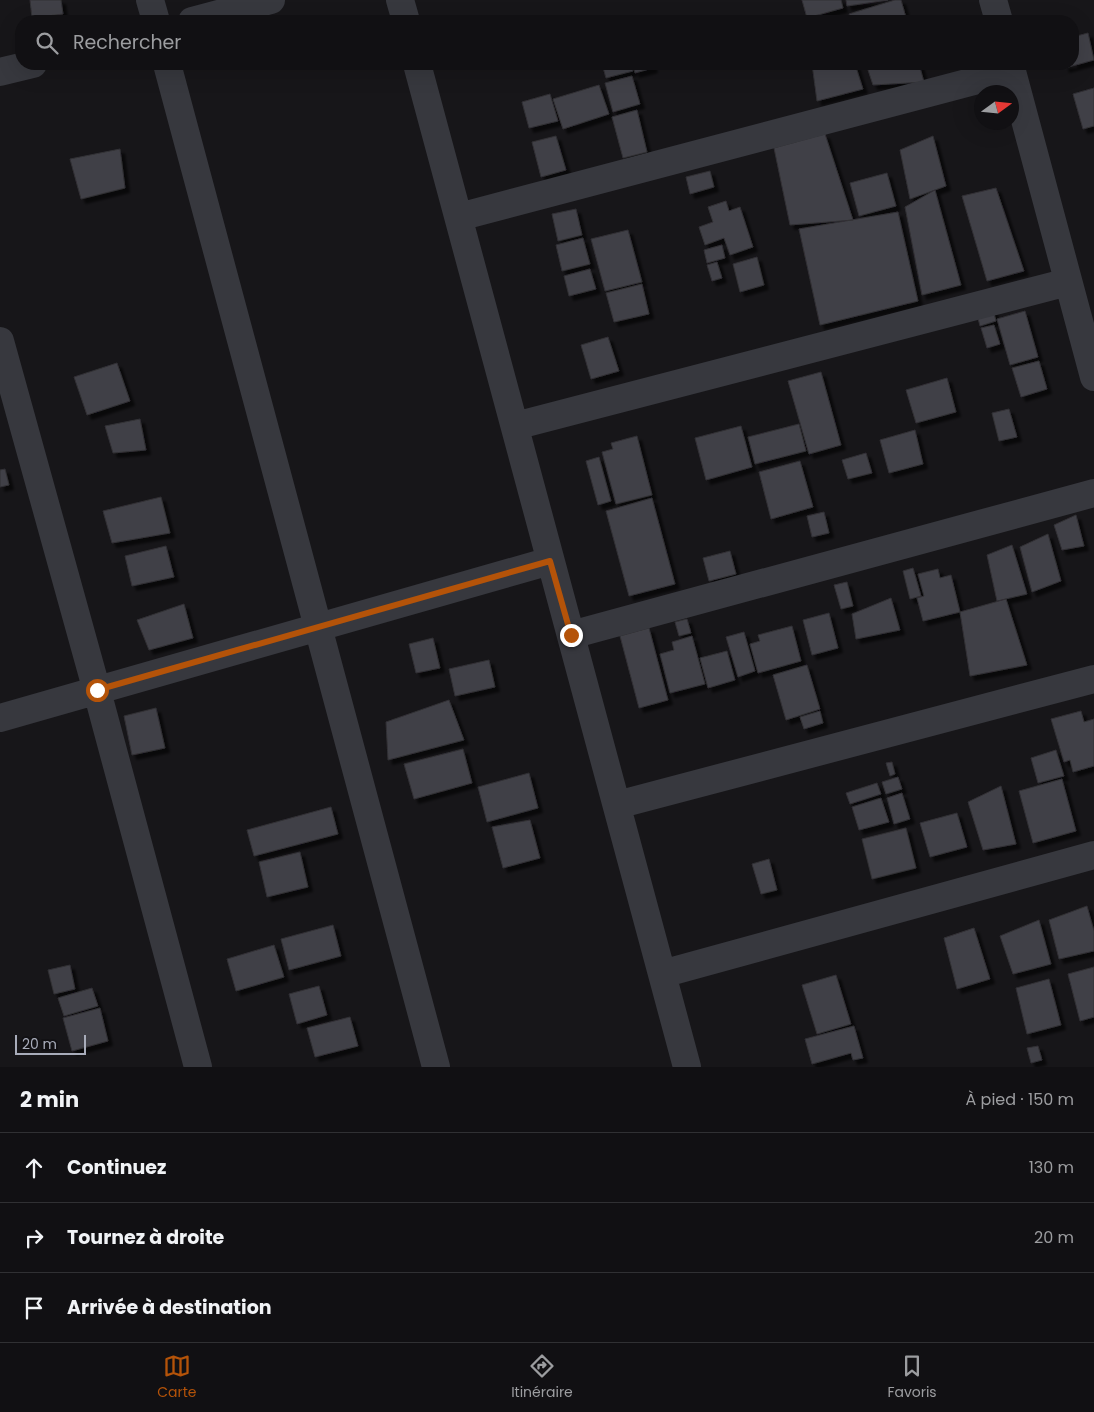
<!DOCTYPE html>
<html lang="fr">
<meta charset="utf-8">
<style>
body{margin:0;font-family:Poppins,sans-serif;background:#1e1e21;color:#f1f3f6}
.compass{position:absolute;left:974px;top:85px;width:45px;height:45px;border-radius:50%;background:#111013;box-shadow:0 5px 20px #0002;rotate:75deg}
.scale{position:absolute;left:15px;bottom:12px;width:71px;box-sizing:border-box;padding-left:5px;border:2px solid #a8acba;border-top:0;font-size:14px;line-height:18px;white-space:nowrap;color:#a8acba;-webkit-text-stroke:4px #121114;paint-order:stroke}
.stop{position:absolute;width:15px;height:15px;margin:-11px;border:4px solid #b45309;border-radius:50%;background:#fff}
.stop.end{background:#b45309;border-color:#fff;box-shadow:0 1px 5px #0008}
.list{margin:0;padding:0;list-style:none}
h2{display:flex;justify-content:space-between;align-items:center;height:65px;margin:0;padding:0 20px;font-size:21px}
h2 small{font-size:16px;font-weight:400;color:#9c9da0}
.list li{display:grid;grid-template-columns:32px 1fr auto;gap:15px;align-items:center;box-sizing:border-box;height:70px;padding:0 20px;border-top:1px solid #303033}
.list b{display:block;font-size:19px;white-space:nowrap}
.list em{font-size:16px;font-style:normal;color:#9c9da0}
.icon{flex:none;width:28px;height:28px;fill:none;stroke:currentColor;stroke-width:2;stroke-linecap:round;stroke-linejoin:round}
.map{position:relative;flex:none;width:1094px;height:1067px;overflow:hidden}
.search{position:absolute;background:#111013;box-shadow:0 5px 20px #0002;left:15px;right:15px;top:15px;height:55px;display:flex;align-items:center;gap:12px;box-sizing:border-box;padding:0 18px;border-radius:20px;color:#9c9da0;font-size:19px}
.sheet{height:275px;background:#111013}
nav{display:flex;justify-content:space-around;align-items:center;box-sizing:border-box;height:70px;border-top:1px solid #303033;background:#111013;font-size:14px;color:#9c9da0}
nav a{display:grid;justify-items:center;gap:2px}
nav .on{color:#b45309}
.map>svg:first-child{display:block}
</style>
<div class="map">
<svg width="1094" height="1067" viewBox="0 0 1094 1067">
<defs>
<filter id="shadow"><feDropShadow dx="4.5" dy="4.5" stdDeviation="1" flood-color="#0009"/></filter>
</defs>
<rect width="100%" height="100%" fill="#171619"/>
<path fill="#414146" stroke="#313035" filter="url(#shadow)" d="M30,0H61L63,14L32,18Z
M802,0H841L843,8L807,18Z
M846,0H888L847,6Z
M895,0H901L907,21H852L849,14Z
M1088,33L1094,60L1065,68L1064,64H1073V37Z
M602,64H631L633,71L606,78Z
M633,64H652L653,68L635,73Z
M812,64H855L863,89L817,101Z
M866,64H919L924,82L873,85Z
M632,76L640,104L613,112L605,83Z
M599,85L609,114L563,129L553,99Z
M1094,88V126L1083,129L1073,94Z
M550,94L558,121L529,128L522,102Z
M637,110L647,152L623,158L612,117Z
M825,134L853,220L790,225L774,148Z
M556,136L566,170L541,177L532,142Z
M933,136L946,186L910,199L900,150Z
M120,149L125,188L81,199L70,159Z
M710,171L714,187L690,194L686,177Z
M887,173L896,206L859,216L850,183Z
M996,188L1024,271L987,281L962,196Z
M935,190L961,285L922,295L905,207Z
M726,201L729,211L740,207L753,247L730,255L724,238L705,245L699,227L713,222L708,207Z
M576,209L582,235L558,241L552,214Z
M898,212L918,301L820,325L799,229Z
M628,230L642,282L605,291L591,239Z
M583,238L590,264L562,271L556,245Z
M722,245L725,258L707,263L704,250Z
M757,257L764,285L740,292L733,264Z
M717,262L722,278L712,281L707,265Z
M590,269L596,289L569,296L564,276Z
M642,284L649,314L614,322L606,293Z
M992,306L996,321L980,326L976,311Z
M1025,311L1038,357L1010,365L997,319Z
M994,325L1000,344L987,348L981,328Z
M608,337L619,371L591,379L581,345Z
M1039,361L1047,389L1021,397L1012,368Z
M117,363L130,401L87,415L74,377Z
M821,372L841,445L809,454L788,381Z
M947,378L956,412L916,423L906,390Z
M1009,409L1017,437L999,441L992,413Z
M140,419L146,450L113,453L105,426Z
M799,424L806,451L755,464L748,437Z
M741,426L752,467L706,480L695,438Z
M915,430L923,464L889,473L880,440Z
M637,436L652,495L616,504L602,452L613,449L611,443Z
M866,453L872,473L848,479L842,460Z
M599,457L611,501L598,505L586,461Z
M800,461L813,507L771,519L759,472Z
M5,469L9,485L0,487V470Z
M161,497L170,533L112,543L103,511Z
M652,498L675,584L629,596L606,511Z
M824,512L829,533L812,537L807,516Z
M1076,515L1084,546L1062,550L1054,525Z
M1048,534L1061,581L1032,592L1020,547Z
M1012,545L1027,594L997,601L987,555Z
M166,546L174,577L132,586L125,556Z
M730,551L736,574L709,581L703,558Z
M913,568L921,596L910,599L903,571Z
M938,569L940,578L951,575L960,612L923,621L917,598L924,596L918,574Z
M847,582L853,606L841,609L834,585Z
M891,598L900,630L856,639L852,614Z
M1006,599L1027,665L970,676L960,612Z
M184,604L193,638L149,650L137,620Z
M829,613L838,648L812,655L803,620Z
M687,619L691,633L679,636L675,622Z
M792,626L801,661L758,673L750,644L760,641L758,635Z
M649,628L668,700L639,708L620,636Z
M744,632L755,671L738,677L726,637Z
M692,636L705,684L670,693L660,654L674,650L672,642Z
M433,638L440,668L416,673L409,644Z
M727,651L735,680L708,688L700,658Z
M489,660L495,687L455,696L449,669Z
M807,665L820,709L786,720L773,675Z
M449,700L464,740L388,760L386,722Z
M156,708L165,748L132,755L124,716Z
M820,711L823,723L804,729L800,717Z
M1081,711L1084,722L1094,719V766L1073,772L1070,760L1064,762L1051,719Z
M463,749L472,783L414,799L404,764Z
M1056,750L1064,776L1038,783L1031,758Z
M892,762L895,774L890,776L886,763Z
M529,773L538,808L487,822L478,787Z
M898,777L902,789L886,794L882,782Z
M1062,779L1076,831L1033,843L1019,791Z
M877,783L881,794L850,804L846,793Z
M1001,786L1016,844L983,850L968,802Z
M902,793L910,819L894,824L887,798Z
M881,798L889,822L859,830L852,807Z
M331,807L338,834L254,856L247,830Z
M957,813L967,847L930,857L920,823Z
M530,820L540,858L503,868L492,827Z
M906,828L916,868L872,879L862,839Z
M300,852L308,887L267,897L259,862Z
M769,859L777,890L761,894L752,864Z
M1087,906L1094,931V951L1059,959L1049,920Z
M1039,920L1051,964L1013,974L1000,936Z
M333,925L341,956L289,970L281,939Z
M974,928L990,979L957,989L944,938Z
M274,945L284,977L236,991L227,959Z
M70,965L75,989L54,994L48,970Z
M1094,967V1017L1080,1021L1068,974Z
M836,975L851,1024L817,1034L802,985Z
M1049,979L1061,1025L1027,1034L1016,988Z
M319,986L327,1015L297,1024L289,994Z
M92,988L98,1006L64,1016L58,998Z
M100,1008L108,1041L72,1051L63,1018Z
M350,1017L358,1046L315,1057L307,1028Z
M854,1026L863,1058L853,1060L851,1053L812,1064L805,1039Z
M1038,1046L1042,1060L1031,1063L1027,1048Z"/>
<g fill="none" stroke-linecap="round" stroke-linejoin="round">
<path stroke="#37383e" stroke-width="28" d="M150,0L156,21
M400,0L406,21
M993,0L999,21
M192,21L271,0
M167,64L436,1067
M417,64L687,1067
M1010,64L1094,377
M0,72L33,64
M459,217L1012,71
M0,341L97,691L198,1067
M515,426L1068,282
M571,635L1094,493
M0,718L550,561
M617,805L1094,679
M662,974L1094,855"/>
</g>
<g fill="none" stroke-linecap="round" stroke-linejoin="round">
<path stroke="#b45309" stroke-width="6" d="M97,690L550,561L571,635"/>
</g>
</svg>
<svg class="compass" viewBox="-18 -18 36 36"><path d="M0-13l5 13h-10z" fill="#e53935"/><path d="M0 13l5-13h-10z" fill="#9c9da0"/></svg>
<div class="scale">20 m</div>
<div class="stop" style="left:97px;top:690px"></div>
<div class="stop end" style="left:571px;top:635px"></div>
<div class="search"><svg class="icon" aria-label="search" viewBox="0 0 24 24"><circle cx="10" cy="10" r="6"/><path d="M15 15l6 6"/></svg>Rechercher</div>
</div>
<section class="sheet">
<h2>2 min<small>À pied · 150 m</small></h2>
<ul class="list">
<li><svg class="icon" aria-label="ahead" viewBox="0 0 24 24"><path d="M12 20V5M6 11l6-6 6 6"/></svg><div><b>Continuez</b></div><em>130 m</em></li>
<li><svg class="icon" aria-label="right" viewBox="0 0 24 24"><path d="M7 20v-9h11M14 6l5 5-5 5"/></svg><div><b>Tournez à droite</b></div><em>20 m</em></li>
<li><svg class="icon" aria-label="arrive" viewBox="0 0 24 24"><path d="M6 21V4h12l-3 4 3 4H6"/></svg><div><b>Arrivée à destination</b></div></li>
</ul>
</section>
<nav>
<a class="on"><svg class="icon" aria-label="map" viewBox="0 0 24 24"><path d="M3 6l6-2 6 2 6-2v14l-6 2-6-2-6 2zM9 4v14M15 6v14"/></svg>Carte</a>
<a><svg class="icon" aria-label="directions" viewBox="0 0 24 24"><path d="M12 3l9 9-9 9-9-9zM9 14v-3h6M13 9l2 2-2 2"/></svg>Itinéraire</a>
<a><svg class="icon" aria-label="saved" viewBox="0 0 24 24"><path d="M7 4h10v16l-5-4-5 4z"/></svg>Favoris</a>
</nav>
